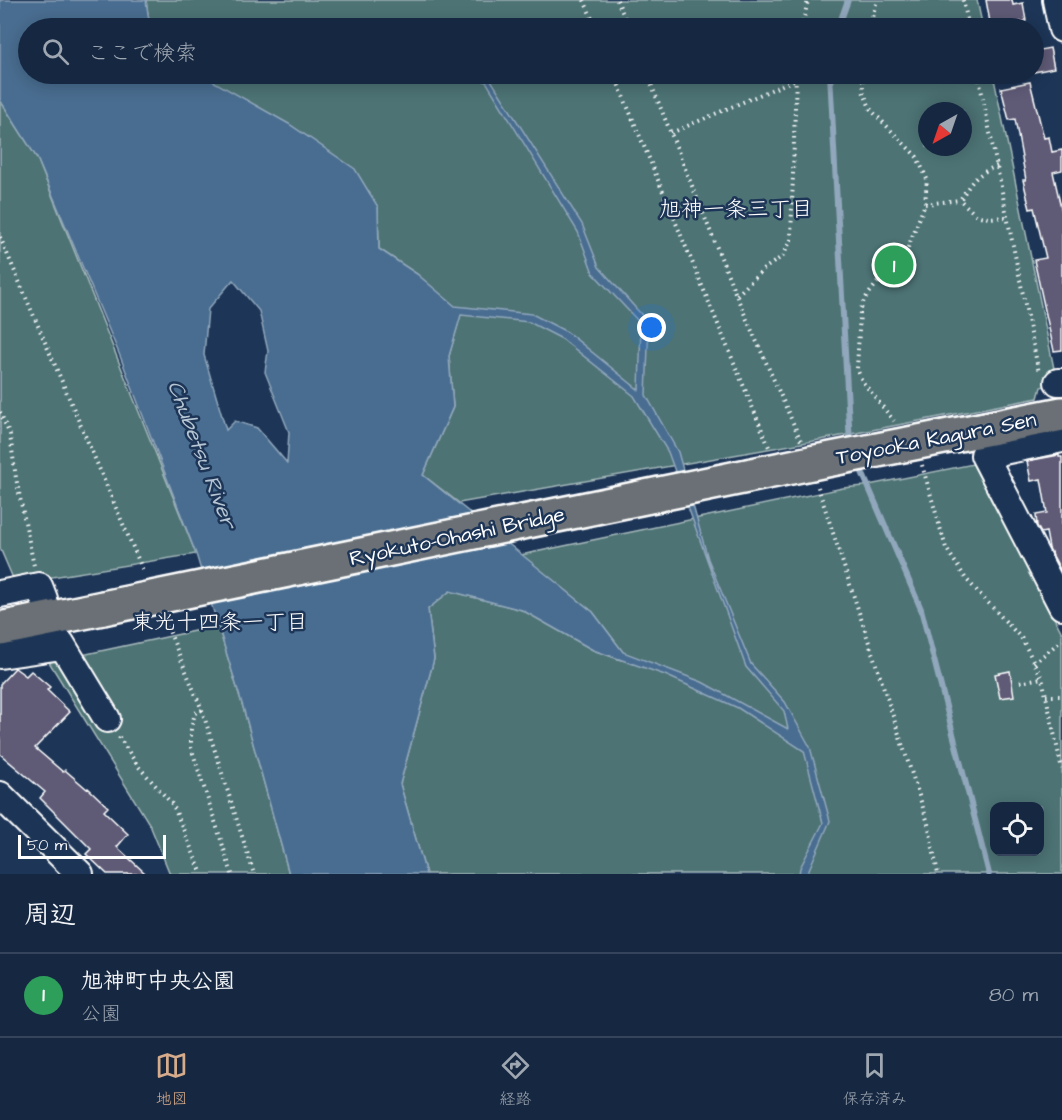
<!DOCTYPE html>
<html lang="ja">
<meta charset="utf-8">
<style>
body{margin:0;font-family:"Architects Daughter","Klee One",sans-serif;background:#23344c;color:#f1f3f6}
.controls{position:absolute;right:18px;bottom:18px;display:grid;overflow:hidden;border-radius:12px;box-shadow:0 3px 15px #0003}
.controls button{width:54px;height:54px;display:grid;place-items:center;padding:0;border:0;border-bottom:2px solid #35445a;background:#162841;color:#f1f3f6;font:30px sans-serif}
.compass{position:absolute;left:918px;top:102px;width:54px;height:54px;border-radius:50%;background:#162841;box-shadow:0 3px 15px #0003;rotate:220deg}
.scale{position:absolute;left:18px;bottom:15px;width:148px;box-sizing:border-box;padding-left:6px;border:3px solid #fff;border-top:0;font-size:16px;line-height:21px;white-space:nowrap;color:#fff;-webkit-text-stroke:4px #1d3557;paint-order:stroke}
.you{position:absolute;left:652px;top:328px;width:21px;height:21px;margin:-15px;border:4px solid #fff;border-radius:50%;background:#1a73e8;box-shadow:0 0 0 9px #1a73e833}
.badge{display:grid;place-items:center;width:39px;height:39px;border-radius:50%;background:#d6ab8b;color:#fff;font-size:20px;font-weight:700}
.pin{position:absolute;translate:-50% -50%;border:3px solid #fff;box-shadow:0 2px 6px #0006}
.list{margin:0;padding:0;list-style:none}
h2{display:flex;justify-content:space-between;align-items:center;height:78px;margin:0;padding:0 24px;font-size:26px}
h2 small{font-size:20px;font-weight:400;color:#9ea6b1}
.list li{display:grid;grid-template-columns:39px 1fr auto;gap:18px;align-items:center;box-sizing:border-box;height:84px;padding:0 24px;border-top:2px solid #35445a}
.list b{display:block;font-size:22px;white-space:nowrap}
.list p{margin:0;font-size:20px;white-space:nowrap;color:#9ea6b1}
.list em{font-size:20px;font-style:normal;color:#9ea6b1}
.icon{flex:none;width:33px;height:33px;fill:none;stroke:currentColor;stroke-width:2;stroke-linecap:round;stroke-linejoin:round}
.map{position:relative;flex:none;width:1062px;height:874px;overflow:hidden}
.search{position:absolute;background:#162841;box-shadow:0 3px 15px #0003;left:18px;right:18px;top:18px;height:66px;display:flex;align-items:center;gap:15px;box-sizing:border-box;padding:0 21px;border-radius:33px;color:#9ea6b1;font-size:22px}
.sheet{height:162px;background:#162841}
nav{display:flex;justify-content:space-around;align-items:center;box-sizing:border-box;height:84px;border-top:2px solid #35445a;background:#162841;font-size:16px;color:#9ea6b1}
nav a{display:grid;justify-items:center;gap:3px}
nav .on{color:#d6ab8b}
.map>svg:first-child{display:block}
</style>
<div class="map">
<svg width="1062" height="874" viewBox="0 0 1062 874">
<rect width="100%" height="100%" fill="#1d3557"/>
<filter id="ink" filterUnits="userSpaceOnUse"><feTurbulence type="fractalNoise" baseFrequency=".0167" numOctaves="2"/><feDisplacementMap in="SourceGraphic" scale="12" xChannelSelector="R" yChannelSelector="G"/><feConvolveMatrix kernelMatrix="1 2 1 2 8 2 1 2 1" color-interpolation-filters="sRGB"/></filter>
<g filter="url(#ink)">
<path fill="#4d7375" stroke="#a6b9ba" stroke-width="1.5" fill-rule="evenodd" d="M146,0H977L983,28H150Z
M203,74H993L1057,383L1041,387L1038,398L825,439L459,503L423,475L453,407L449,356L461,314L417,274L379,249L378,207ZM927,111H963V147H927Z
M0,100L37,158L196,554L15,583L0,548Z
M973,464L1062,633V874H426L400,784L434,659L428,609L450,591L522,610L593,650L621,660L623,652L593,612L521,555L843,488L864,486ZM994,806H1040V852H994Z
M218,626L243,707L289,874H170L150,825L49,662Z"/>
<path fill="#486d90" stroke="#91a7bc" stroke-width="1.5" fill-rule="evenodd" d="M0,0H146L150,28H28V74H203L209,79L289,124L355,169L378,207L379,249L417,274L455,306L532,314L567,332L639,390L641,324L593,273L578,232L487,83L474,74H483L491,80L582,224L599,267L649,323L646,395L678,452L708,559L751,664L785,702L810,747L830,821L807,874H799L800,868L823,823L804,751L738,708L665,675L593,650L522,610L450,591L428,609L434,659L400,784L426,874H289L243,707L196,554L120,356L37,158L0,100ZM233,280L259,311L268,351L265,372L289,432L287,463L257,428L235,421L226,430L204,355L208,309ZM461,315L529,322L562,339L634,396L668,452L746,667L784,711L788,729L702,682L623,652L593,612L423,475L453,407L449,356Z"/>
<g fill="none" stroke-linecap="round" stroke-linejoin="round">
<path stroke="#91a7bc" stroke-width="6" d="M838,28L848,0
M830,74L850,444
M859,465L921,609L989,874"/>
</g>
<path fill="#5e5a76" stroke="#fff" stroke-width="1.5" d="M986,0H1012L1013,5L1023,3L1026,21L991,28Z
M1050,48L1054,68L1034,72V51Z
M1030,82L1044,138L1049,137L1052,152L1062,150V170L1053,172L1062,212V350L1054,351L1034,260L1046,258L1034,208L1030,209L1023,180H1026L1015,119L1009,120L1001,88Z
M1059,455V457H1062V573L1049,548L1046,532L1041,533L1037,526L1036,515L1047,513L1041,479L1031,481L1027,461Z
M15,668L26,676L31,671L50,687L47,690L70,712L35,748L63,772L65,770L87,789L88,788L108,807L104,811L128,834L117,847L146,874H107L86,854L91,849L40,798L45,792L0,754V684Z
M1010,671L1014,696L1000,698L995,674Z"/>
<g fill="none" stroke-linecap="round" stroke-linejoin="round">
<defs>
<path id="minor" d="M1056,0L1062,29
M1058,382H1062
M1062,439L984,455L1062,606
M0,594L39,586L44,599
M61,643L107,719
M0,655L62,646
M0,795L80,874"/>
<path id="major" d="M811,463L1062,414
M0,629L103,608"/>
</defs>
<use href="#minor" stroke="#fff" stroke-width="30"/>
<use href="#major" stroke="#fff" stroke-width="38"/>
<path stroke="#fff" stroke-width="4" stroke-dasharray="1.5 4.5" stroke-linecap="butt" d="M584,0L596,28
M617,0L629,28
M963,0L969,28
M802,28L808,0
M869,28L877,0
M614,74L769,447
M647,74L736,295L801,441
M863,74V91L871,110L917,157L927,179L925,204L907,250L894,269L881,278L871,291L864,300L860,312L857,369L862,381L894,421
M978,74L1039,373
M671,133L794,80
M997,166C976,174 971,182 960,200L976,215L988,218L1007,217
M925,204L960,200
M0,237L144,573
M737,295L764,269L783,256L791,240L796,74
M0,412L10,435L16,478L34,566
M922,465L946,548L966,579L1022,639L1042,678L1062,769
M818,487L928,823L938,874
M165,621L202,710L254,874
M1034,663L1062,640
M1020,682L1042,678
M1046,696H1062
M202,710L195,713L191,729V747L232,874
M119,737L138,766L173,805L202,874"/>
<use href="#minor" stroke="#1d3557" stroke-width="26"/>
<use href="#major" stroke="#6b7074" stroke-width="33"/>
<defs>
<path id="major-bridge" d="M103,608L811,463"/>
</defs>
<use href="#major-bridge" stroke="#fff" stroke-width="38" stroke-linecap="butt"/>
<use href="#major-bridge" stroke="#6b7074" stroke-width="33"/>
</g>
</g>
<g text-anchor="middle" stroke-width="5" stroke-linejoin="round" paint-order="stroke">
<g font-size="21" fill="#fff" stroke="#1d3557">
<text transform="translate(936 438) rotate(-11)" y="7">Toyooka Kagura Sen</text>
<text transform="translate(457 536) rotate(-12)" y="7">Ryokuto-Ohashi Bridge</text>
</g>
<g font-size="22" fill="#fff" stroke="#1d3557">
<text x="736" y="216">旭神一条三丁目</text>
<text x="220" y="629">東光十四条一丁目</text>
</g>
<g font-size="22" font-style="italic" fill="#b6c5d3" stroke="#1d3557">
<text transform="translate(203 454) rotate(69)" y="8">Chubetsu River</text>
</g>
</g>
</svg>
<div class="controls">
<button><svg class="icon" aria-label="locate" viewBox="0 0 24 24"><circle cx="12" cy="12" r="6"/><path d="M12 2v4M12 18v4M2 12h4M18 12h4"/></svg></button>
</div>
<svg class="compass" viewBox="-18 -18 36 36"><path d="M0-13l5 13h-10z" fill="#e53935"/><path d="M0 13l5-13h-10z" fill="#9ea6b1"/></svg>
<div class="scale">50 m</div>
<div class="you"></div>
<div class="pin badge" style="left:894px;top:265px;background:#2e9e5b">1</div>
<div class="search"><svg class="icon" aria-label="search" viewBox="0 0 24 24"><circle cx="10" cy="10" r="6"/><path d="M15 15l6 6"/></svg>ここで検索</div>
</div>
<section class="sheet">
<h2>周辺<small></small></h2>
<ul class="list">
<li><span class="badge" style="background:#2e9e5b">1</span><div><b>旭神町中央公園</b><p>公園</p></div><em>80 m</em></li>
</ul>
</section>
<nav>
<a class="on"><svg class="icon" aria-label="map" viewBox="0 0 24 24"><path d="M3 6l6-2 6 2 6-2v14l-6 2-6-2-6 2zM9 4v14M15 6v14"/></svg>地図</a>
<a><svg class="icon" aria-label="directions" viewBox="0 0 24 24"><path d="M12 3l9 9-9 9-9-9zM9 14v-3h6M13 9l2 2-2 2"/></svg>経路</a>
<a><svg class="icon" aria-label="saved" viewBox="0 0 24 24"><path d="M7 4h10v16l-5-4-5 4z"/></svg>保存済み</a>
</nav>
